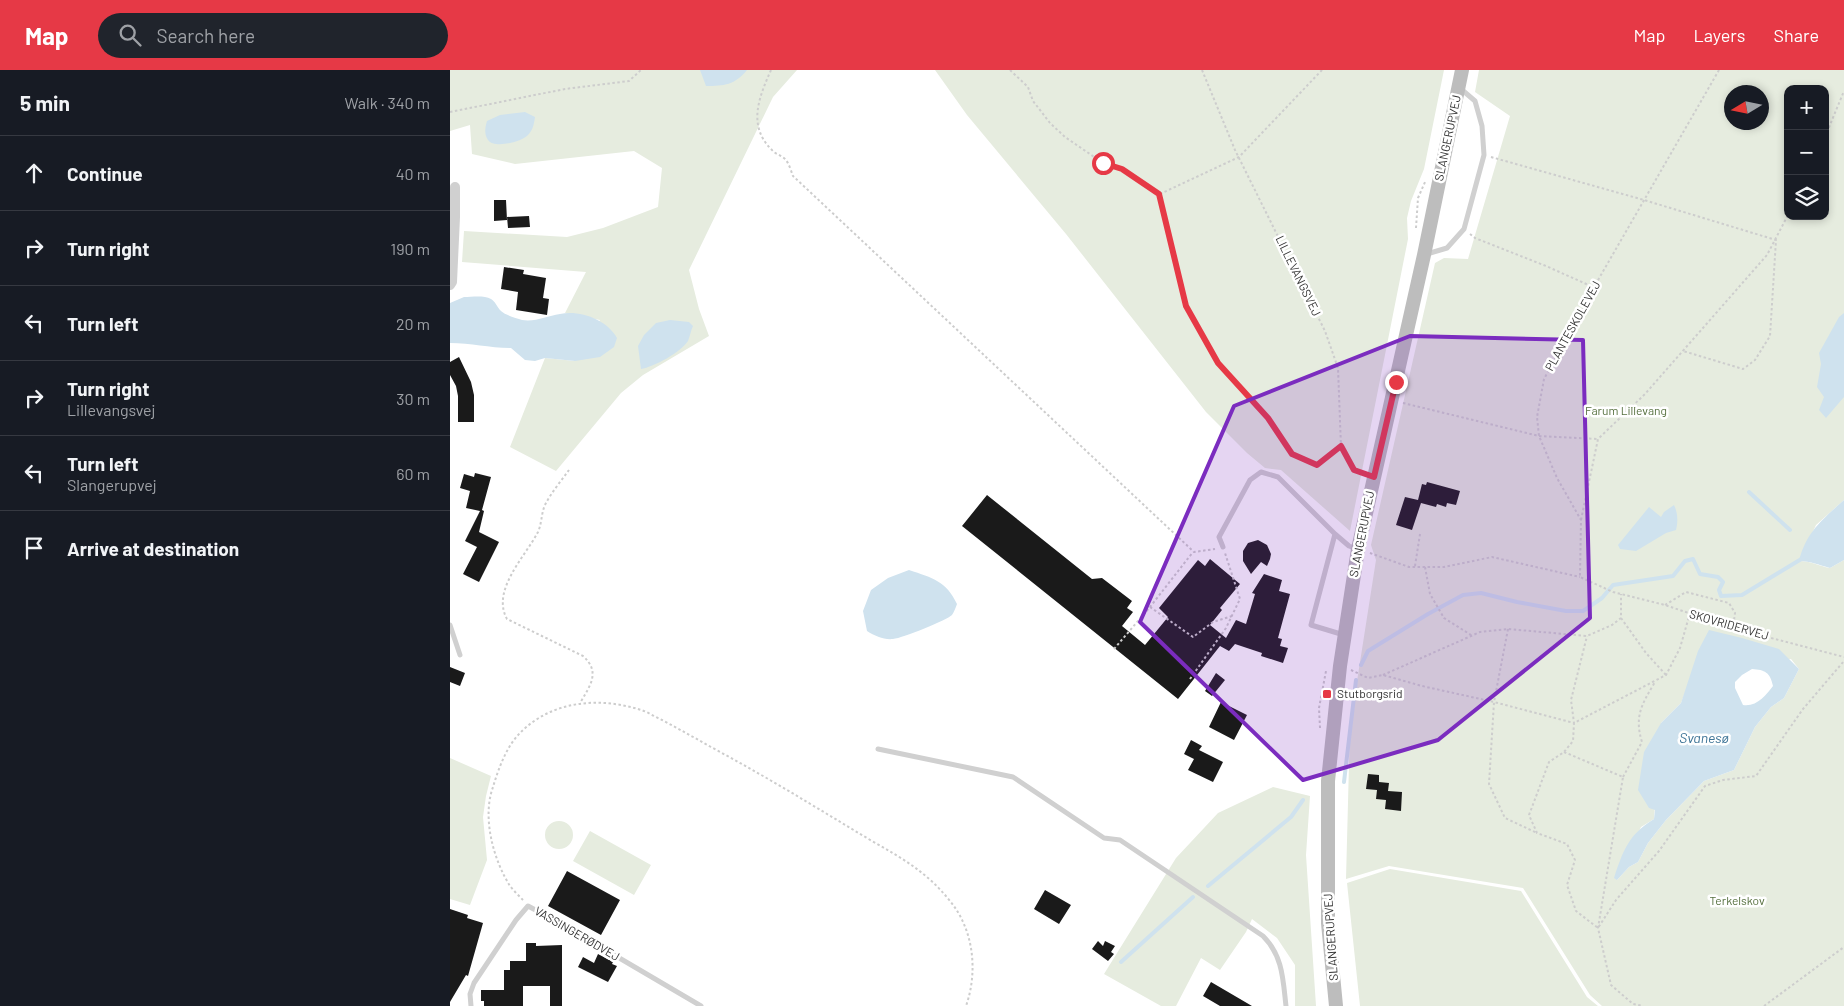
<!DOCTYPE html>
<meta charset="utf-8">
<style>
body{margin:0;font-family:Barlow,sans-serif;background:#20242c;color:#f1f3f6}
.controls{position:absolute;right:15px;top:15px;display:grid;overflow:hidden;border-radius:10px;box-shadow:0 2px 8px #0003}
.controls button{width:45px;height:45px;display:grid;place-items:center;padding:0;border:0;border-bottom:1px solid #363941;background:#171b24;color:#f1f3f6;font:25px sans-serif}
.compass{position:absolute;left:1274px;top:15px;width:45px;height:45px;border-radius:50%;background:#171b24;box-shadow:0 2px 8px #0003;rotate:260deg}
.stop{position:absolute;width:15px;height:15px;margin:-11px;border:4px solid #e63946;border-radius:50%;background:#fff}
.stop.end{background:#e63946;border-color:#fff;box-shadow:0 1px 5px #0008}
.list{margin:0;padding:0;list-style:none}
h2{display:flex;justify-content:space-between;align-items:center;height:65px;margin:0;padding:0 20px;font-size:21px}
h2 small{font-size:16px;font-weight:400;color:#9ea1a6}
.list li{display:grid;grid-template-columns:32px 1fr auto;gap:15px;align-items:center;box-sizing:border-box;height:75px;padding:0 20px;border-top:1px solid #363941}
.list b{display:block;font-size:19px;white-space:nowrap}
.list p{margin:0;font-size:16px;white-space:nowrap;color:#9ea1a6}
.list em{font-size:16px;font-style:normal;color:#9ea1a6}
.icon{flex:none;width:28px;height:28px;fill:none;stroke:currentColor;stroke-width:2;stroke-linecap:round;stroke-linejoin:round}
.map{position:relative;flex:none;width:1394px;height:936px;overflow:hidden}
header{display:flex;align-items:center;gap:30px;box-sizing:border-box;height:70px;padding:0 25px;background:#e63946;color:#fff}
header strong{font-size:24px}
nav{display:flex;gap:28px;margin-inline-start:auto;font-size:18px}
.search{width:350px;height:45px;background:#20242c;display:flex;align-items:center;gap:12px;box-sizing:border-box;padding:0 18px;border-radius:28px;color:#9ea1a6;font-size:19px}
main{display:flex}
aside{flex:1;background:#171b24}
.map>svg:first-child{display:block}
</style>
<header>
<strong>Map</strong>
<div class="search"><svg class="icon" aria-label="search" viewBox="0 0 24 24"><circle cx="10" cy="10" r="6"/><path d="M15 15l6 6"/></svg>Search here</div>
<nav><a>Map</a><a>Layers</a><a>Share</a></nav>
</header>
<main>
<aside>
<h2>5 min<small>Walk · 340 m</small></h2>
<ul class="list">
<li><svg class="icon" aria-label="ahead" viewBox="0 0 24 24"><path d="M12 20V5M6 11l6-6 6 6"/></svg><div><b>Continue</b></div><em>40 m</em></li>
<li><svg class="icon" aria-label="right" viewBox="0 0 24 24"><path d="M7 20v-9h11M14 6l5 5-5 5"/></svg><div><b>Turn right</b></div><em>190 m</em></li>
<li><svg class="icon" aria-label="left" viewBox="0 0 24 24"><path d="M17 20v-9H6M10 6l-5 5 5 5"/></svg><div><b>Turn left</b></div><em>20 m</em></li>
<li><svg class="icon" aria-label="right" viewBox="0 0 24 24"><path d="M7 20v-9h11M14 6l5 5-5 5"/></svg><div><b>Turn right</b><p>Lillevangsvej</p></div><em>30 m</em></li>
<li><svg class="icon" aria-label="left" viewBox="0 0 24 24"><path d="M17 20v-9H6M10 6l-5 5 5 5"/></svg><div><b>Turn left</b><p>Slangerupvej</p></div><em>60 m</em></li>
<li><svg class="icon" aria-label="arrive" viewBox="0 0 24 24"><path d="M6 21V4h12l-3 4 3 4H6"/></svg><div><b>Arrive at destination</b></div></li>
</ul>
</aside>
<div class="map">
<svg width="1394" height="936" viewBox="0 0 1394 936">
<rect width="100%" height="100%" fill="#fff"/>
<path fill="#e6ecdf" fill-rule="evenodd" d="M0,0H347L323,27L239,200L249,239L259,266L193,305L171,323L106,401L60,377L95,288L125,291L150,250L115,243L136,202L12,192L14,161L117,167L153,158L208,137L212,98L184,81L65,94L22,84L20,55L0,61Z
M485,0H994L974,99L961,131L957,148L958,169L900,461L831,400L815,398L797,383L756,342L616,164L517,45Z
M1029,0H1394V430L1366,455L1349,491C1361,491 1369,496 1380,498L1394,490V936H1152L1140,925L1073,818L939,796L896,809L900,656L926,490L921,475L985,193L994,188L1018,189L1060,46L1025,22ZM1338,19H1375V146H1338ZM1282,22H1312V52H1282ZM1341,589L1349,599L1334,628L1321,637L1305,657L1284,700L1254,711L1216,750L1198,773L1188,792L1179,797L1167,810L1191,757L1204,749L1211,653L1231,633L1239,612Z
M0,688L41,706L36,726L33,747L37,790L20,835L0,829Z
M823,717L860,726L856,785L866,936H845V895L827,868L802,849L796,862L770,900L751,888L726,936H711L654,904L726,788L768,743Z
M95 765a14 14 0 1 1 28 0a14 14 0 1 1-28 0Z
M140,761L201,795L184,825L123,791Z
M940,799L1071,821L1137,927L1148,936H910L897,813Z"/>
<path fill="#cfe2ee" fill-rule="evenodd" d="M250,0H297C285,15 274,16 256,16Z
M75,42L85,47C84,54 83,60 78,65C72,72 44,79 38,70C34,64 35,58 37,51L50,45Z
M14,227C22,227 34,225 41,229C45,231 47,237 51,241C55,245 66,248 72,250C86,252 97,246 110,244C131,240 157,250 167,268L164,277L150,287L125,291L95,288L85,291L75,290L61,278C40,278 21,273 0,273V233Z
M1394,243V327L1376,348L1369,340L1374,327L1367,317L1371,294L1369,283L1389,247Z
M220,250L239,252L243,256C241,260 240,266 238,271C231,282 204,297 191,299L188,276L194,265L206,253Z
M1394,430V490L1380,498C1369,495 1361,491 1349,491C1356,462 1373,449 1394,430Z
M1224,435C1228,443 1228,452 1226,460L1216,463L1186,481L1170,479L1168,475L1199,437L1211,447L1214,442Z
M459,500C483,508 496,511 507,534C506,537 504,542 502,545C497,550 453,568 443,569C434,570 425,566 417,561L413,541L421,520L438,508Z
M1259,560L1292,568L1329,579L1349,599L1334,628L1321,637L1305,657L1284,700L1254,711L1216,750L1198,773L1188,792L1179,797L1167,810L1164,808C1173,781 1178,765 1204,749L1205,740L1199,738L1188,720L1194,682L1211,653L1231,633L1248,581ZM1302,599C1315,600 1320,602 1323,616C1316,625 1307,637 1293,635L1285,618V612L1292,605Z"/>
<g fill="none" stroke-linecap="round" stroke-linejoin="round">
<path stroke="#cfe2ee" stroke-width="4" d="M1299,422L1340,460
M911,595L918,581L978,544L1013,525L1031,523L1067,532L1116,541H1133L1152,528L1163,515L1223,506L1235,491L1243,489L1250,504L1268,507L1273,512L1269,520L1271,526L1292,525L1353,488
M894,712L906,610
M758,816L841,747L853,730
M671,892L743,827"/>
</g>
<path fill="#1a1a1a" d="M44,130H56L57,150L44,151Z
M79,146L80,157L58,158L57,147Z
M54,197L74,200L73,204L96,208L93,228L99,229L97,245L66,240L68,222L51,219Z
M9,287L21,312L24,325V352H8V326L6,316L0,305V292Z
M25,403L41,407L32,440L34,441L29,462L49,472L29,512L13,504L27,477L15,471L30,441L16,438L20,421L10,418L14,404L24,407Z
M977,412L1010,421L1006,435L997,433L996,437L987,434L986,437L971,433L962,460L946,455L955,427L968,430L972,414L976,415Z
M537,425L642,509L652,508L682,531L677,538L683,542L672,556L695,575L718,547L709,538L748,490L755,496L760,489L790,514L770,538L772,540L760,555L776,568L786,550L796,554L805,524L802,523L814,504L832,510L829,521L840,524L828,568L832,569L830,576L838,578L833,593L811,586L812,583L785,574L779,581L770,576L728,629L512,456Z
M808,470L817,475L821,484L820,489L817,496L811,492L801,504L793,491V481L798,473Z
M0,597L15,603L10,616L0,612Z
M766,603L775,610L762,626L755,621Z
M771,632L797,645L784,670L759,657Z
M741,670L752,676L749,680L773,692L763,712L738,700L744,689L734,684Z
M918,704L929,705V712L939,713L938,721L952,722L951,741L935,739L936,730L926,729L927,720L916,719Z
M117,801L170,830L151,865L98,836Z
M595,820L621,835L609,854L584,839Z
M0,839L18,845L17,848L33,853L18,906L16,905L0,932Z
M648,871L653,876L655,871L665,876L661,882L664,884L658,891L642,879Z
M76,873H86V876L112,875V936H100V916H73V936H34V931H31V920H54V900H60V891H76Z
M148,884L163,892L162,894L167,896L158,912L128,897L133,887L144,893Z
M761,912L802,936H770L753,926Z"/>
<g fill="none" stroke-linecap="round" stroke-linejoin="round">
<path stroke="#cdcdcd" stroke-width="2" stroke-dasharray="2.5 2.5" stroke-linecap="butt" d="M321,0C309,27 297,56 322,80C325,84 331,85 335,89C339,93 341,101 343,106L744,482L765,479
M560,0L578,17L583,31L600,53L615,67L653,93L672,99L709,124L736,236L768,293L818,348L842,384L867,395L891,377
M752,0L785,80L875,261L888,298L891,377L904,400L913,403
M1269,0L1144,217L1094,309L1087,347L1089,366L1107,408L1131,450L1130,507L1163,522L1215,535L1283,558L1394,587
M0,42L115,19L179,11L191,0
M1375,67L1394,21
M1041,87L1194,130L1326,170L1320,266L1305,290L1293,299L1233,281
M710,124L789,87L872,0
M966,158L968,128L975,112
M1020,164L1025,168L1096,196L1143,217
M953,333L1089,366L1147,369
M119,400C111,411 101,423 95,435C91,444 92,453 88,462C75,487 41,520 57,549L133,586C151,602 140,616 130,633
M1131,450L1148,369L1195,324L1317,185L1338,145
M920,483L959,497H994L1042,487L1130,507
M965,496L970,464
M975,497L980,524L994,548L1021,565
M1215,535L1236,522L1279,533L1285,543L1283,558
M700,537L743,567L763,552L782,546
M1240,543L1230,578L1216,605L1124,653L1123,671L1114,682L1099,692L1079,745L1087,763L1117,774L1125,790L1117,815L1126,841L1148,858L1166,830L1209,781L1255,716L1273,710L1306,706L1353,639L1394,591
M1171,548L1196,583L1216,605
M1058,559L1044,632L1039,714L1055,748L1087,763
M664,579L700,537L743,482
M901,600L918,608L933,605L972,616L1044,632L1124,653L1121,630L1137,566
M933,605L1030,562L1058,559L1137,566L1162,555L1171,548V524
M740,609L776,558L790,529L775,483
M870,658L869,638L876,601
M1114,682L1173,707L1148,858L1161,915L1183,934L1193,936
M1173,707L1192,672C1184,646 1192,634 1205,612
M73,830C69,826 64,821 60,816C43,789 32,747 43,717C49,697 57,675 72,661C104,630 151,627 191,640C198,642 205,647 212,650C229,659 245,668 261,677C294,695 326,713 357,732C379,745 400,758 422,771C452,788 478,803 500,831C524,860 528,902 516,936
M1314,936L1394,877"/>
<path stroke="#d0d0d0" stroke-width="5" d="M977,184L997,178L1014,159L1034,85L1032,56L1025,31L1011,19
M885,464L899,476L907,479
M773,477L769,467L800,410L811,402L828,407L885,464L861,555L894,565
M0,555L10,585
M428,679L563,707L654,768L670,770L813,866C833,886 833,910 836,936
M21,936L20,924L24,913L66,850L78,836L108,852L251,936"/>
<path stroke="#d0d0d0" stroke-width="10" d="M0,215L2,212L5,147V117"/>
<path stroke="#bdbdbd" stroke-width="14" d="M886,936L878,853V711L890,596L908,479L974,185L1012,0"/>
</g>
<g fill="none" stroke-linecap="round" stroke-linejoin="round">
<path stroke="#e63946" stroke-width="6" d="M653,93L672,99L709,124L736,236L768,293L818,348L842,384L867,395L891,376L904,400L924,407L946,312"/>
</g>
<path fill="#7b2cbf" fill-opacity="0.2" stroke="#7b2cbf" stroke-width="4" stroke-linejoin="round" d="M960,266L1133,270L1140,548L988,670L853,710L690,552L784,336Z"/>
<rect fill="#e63946" stroke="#fff" stroke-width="2" x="872" y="619" width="10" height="10" rx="2.5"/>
<g text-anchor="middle" stroke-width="5" stroke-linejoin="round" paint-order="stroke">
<g font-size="12" fill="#333" stroke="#fff">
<text transform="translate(998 68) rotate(-78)" y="4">SLANGERUPVEJ</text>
<text transform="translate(848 206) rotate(64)" y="4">LILLEVANGSVEJ</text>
<text transform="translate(1123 256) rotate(-61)" y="4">PLANTESKOLEVEJ</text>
<text transform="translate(912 464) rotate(-79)" y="4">SLANGERUPVEJ</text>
<text transform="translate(1279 555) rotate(16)" y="4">SKOVRIDERVEJ</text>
<text transform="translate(127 864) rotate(30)" y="4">VASSINGERØDVEJ</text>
<text transform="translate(881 867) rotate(-94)" y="4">SLANGERUPVEJ</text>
</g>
<g font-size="12" fill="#56703f" stroke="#fff">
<text x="1176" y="345">Farum Lillevang</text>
<text x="1287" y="835">Terkelskov</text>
</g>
<g font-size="12" fill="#333" stroke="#fff" text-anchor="start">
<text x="887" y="628">Stutborgsrid</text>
</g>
<g font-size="14" font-style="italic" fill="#3f7597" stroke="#fff">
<text x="1254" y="673">Svanesø</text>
</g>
</g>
</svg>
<div class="controls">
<button>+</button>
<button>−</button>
<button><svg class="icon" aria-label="layers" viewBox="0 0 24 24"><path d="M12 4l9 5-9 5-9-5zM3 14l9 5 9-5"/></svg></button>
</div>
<svg class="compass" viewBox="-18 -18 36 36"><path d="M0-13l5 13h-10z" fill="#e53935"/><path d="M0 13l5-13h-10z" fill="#9ea1a6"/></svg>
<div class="stop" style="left:653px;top:93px"></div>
<div class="stop end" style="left:946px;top:312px"></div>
</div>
</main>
